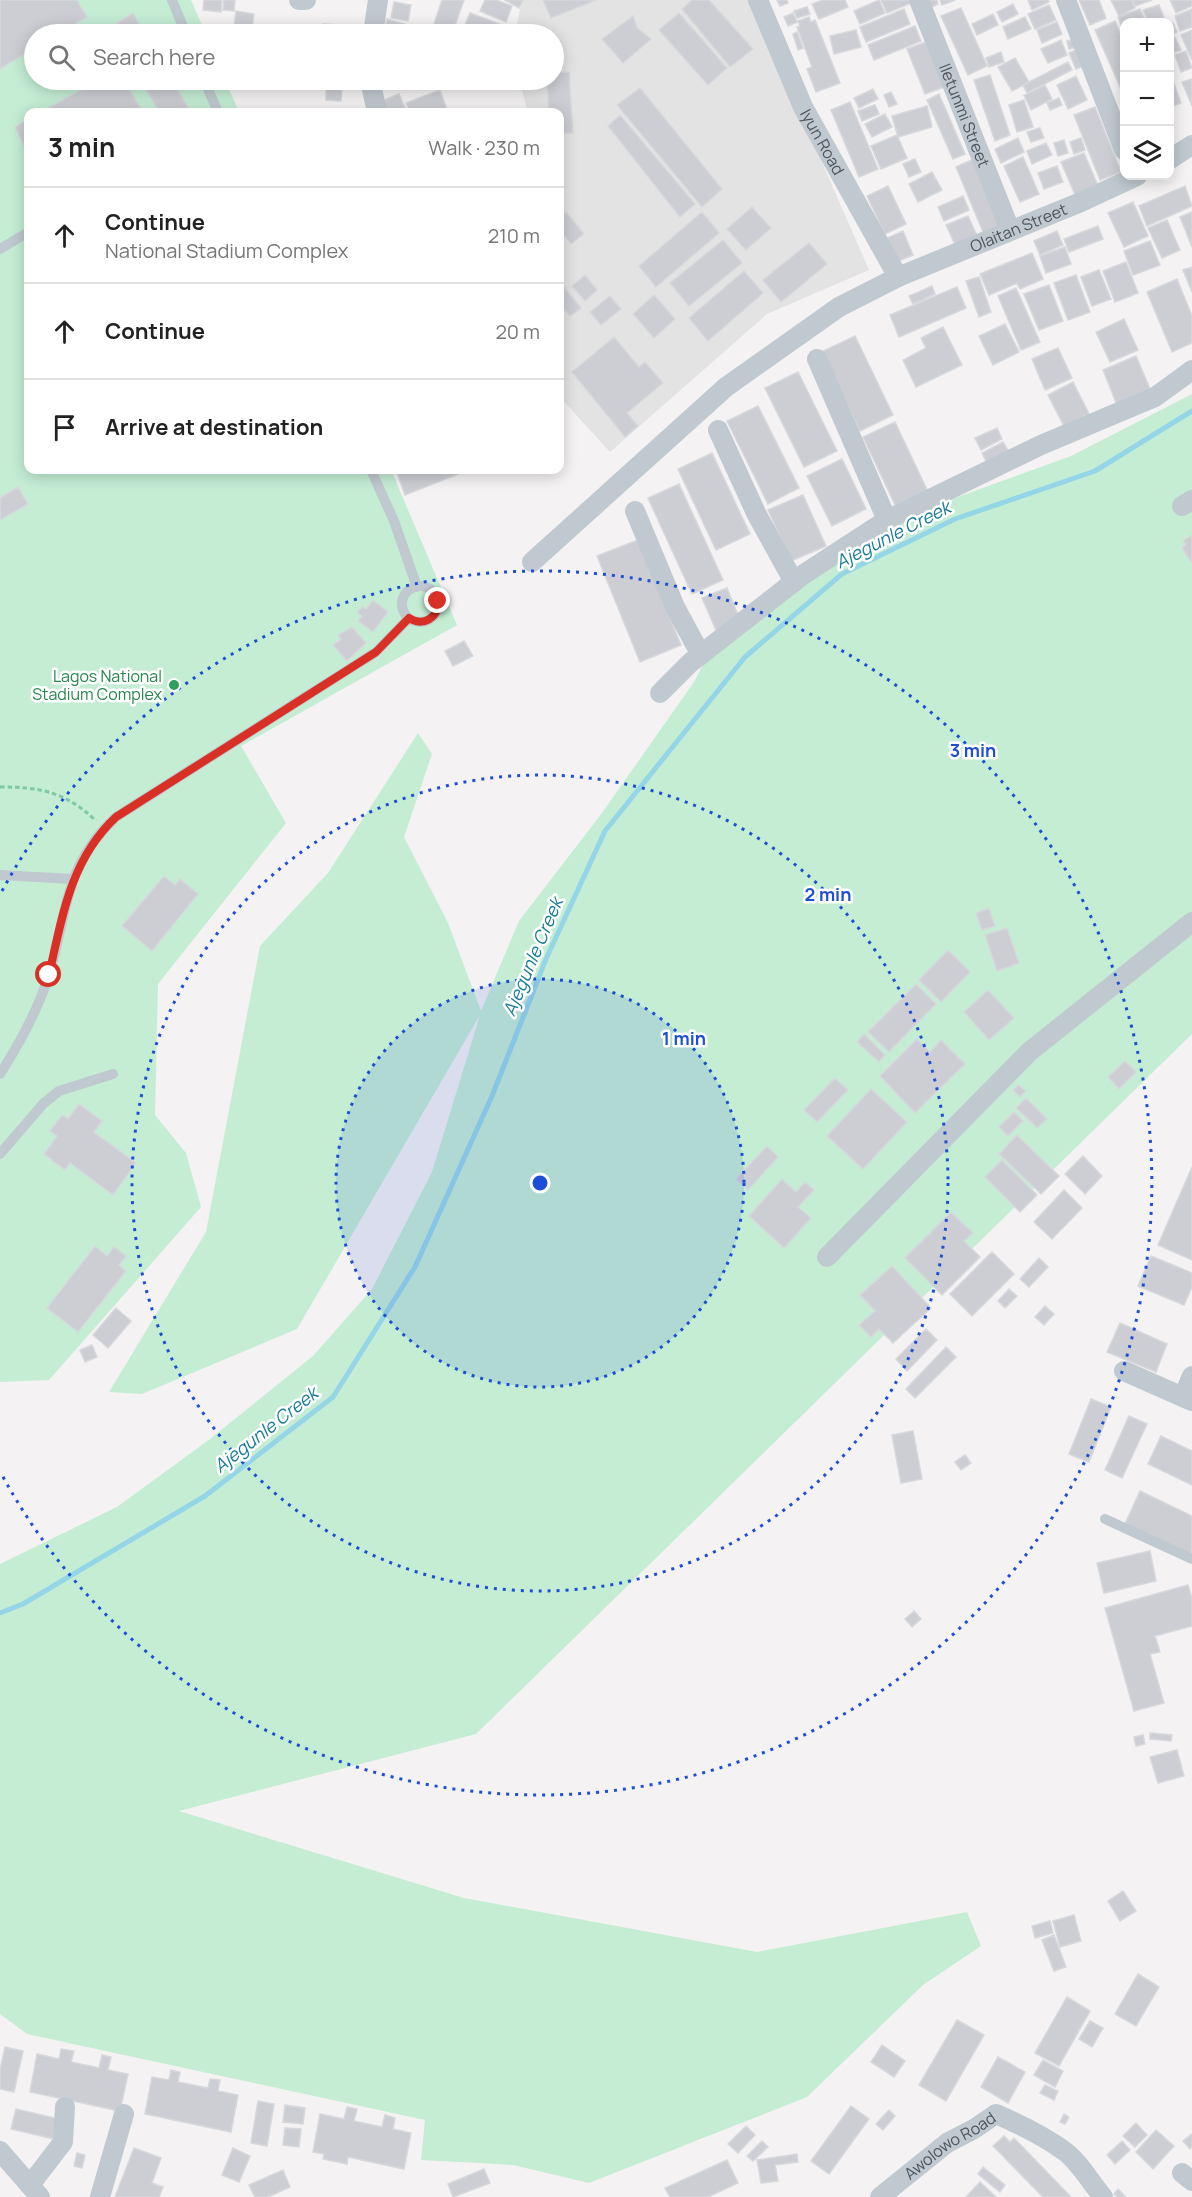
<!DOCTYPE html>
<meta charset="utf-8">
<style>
body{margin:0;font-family:Manrope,sans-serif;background:#f6f6f6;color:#222}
.controls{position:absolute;right:18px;top:18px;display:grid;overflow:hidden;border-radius:12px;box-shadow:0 3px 15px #0003}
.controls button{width:54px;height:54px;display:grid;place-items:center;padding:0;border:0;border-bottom:2px solid #e0e0e0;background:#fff;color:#222;font:30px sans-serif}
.stop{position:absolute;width:18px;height:18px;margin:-14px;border:4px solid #d93025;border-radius:50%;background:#fff}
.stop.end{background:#d93025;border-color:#fff;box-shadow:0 2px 6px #0008}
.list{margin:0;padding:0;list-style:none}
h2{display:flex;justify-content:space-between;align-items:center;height:78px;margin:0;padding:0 24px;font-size:26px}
h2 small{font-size:20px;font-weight:400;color:#767676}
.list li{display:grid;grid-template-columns:39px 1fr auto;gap:18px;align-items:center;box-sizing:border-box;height:96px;padding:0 24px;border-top:2px solid #e0e0e0}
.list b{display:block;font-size:22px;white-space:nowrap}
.list p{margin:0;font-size:20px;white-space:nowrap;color:#767676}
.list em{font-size:20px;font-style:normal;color:#767676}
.icon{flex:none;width:33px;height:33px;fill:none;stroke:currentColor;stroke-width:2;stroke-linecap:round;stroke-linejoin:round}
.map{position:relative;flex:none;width:1192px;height:2197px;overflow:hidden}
.search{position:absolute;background:#fff;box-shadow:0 3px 15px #0003;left:24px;top:24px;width:540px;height:66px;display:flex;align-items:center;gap:15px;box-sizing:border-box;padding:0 21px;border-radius:33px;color:#767676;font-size:22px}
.panel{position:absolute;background:#fff;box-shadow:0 3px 15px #0003;left:24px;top:108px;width:540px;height:366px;border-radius:12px}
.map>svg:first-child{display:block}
</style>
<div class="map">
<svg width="1192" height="2197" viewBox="0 0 1192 2197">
<rect width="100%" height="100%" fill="#f4f2f2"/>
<path fill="#e4e3e3" d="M522,0H751L869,270L767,314L610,452L560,397V112H528L519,80H554V34H515Z"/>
<path fill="#c4edd4" d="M0,0H191L206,34H34V80H225L239,112H28V470H391L457,625L241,746L286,823L158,984L155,1115L186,1153L201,1207L49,1380L0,1382Z
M1192,394V1034L476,1734L179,1811L464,1898L757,1952L967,1912L981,1946L923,1985L807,2097L589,2183L513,2165L421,2160L425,2120L27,2034L0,2014V1564L117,1507L210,1439L313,1356L372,1289L432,1172L480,1015L297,1329L142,1394L109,1392L206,1232L260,946L328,873L418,733L432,754L404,837L448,923L481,1011L519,921L602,813L694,682L706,659L876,532L944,502L1071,456Z"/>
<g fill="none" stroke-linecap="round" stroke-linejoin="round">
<path stroke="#94d6e7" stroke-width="5" d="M0,1613L23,1604L205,1496L333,1397L415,1267L492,1096L546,959L605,831L745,657L842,574L955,519L1095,471L1192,411"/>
</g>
<path fill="#ccced3" stroke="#d6d8dc" stroke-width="1.5" d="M0,0H77L87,17L58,34H34V48L0,69Z
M204,0H222L221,12L203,10Z
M224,0H235L234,11L223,10Z
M442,0H464L452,34L432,30Z
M485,0H496L512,6L506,22L480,11Z
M505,0H523L519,8Z
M543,0H596L551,18Z
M692,0H709L753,49L730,67L682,9Z
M777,0H787L788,3L780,6Z
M823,0H845L848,7L819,19L812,4Z
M879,0L885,13L860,24L854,11Z
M881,0H916V1L887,13Z
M926,0H937L938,4L928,9Z
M940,0H955L942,5Z
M1028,0H1048L1049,2L1032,10Z
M1079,0H1099L1106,18L1090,25Z
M1111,0H1132L1135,8L1119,16Z
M1133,0H1152L1135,6Z
M1170,0H1192V6L1176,13Z
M394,2L411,5L408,21L391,18Z
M1013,4L1018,14L1002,22L997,12Z
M1049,5L1056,20L1035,29L1028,14Z
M1159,5L1165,20L1148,22L1143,10Z
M807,7L810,14L797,18L794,11Z
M961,8L987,66L968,75L941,16Z
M904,9L910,24L866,42L860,27Z
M1140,9L1146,22H1124V33L1118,17Z
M1192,9V27L1180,31L1175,16Z
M236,11L254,14L251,34H233Z
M133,13L143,31L137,34H122L116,24Z
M470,13L502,25L499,34H489L465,25Z
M679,13L727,68L708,85L659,30Z
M793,13L797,22L788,26L784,17Z
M993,14L998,25L977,35L972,24Z
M633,16L637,28L651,39L623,63L602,39Z
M809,17L811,22L815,20L840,83L816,92L807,69L812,67L797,27L800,26L798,21Z
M1025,17L1031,29L1008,39L1003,27Z
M387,19L422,29L420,34H383Z
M1115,21L1124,43V88L1121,89L1095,30Z
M1057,22L1062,34L1042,43L1037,30Z
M1173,23L1177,32L1170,36V25Z
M323,24L359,26V34H323Z
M915,26L921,41L874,60L868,45Z
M460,27L481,34H458Z
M254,30H266V34H253Z
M856,30L861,47L834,54L830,36Z
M1192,30V60L1181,35Z
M797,32L803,48L798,50L793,34Z
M1175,37L1181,50L1170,54V39Z
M1078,38L1081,46L1069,49L1067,41Z
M1061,40L1067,55L1048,63L1041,49Z
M926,42L944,87L925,94L907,49Z
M1078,49L1086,65L1076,69L1069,53Z
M1186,51L1192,68L1181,72L1175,55Z
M1001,52L1004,62L989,67L986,58Z
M1015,58L1029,82L1012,91L998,67Z
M1068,62L1072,70L1027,93L1023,85Z
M569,72L573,133H560V112H549L547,80H554V73Z
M990,75L1010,135L995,141L974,80Z
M1076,76L1087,100L1068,109L1057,85Z
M1192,79V106L1182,82Z
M99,80H124L143,112H41Z
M144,80H172L191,112H159L141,81Z
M321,80H357V88H342L341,101L326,100V82Z
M1173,81L1181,103L1170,107V82Z
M1045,85L1052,99L1031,110L1024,95Z
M640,88L722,189L702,207L617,105Z
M873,89L878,99L859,108L854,98Z
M440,90L447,110L410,112L406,103Z
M891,92L897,104L889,107L884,95Z
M399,94L407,112H387L382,101Z
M939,94L965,154L953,159L927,100Z
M1059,98L1062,105L1050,110L1047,103Z
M1024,100L1033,127L1017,132L1009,105Z
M850,102L878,169L859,177L831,110Z
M875,105L879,114L862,121L858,111Z
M927,106L932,127L898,137L892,116Z
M1095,107L1121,172L1100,180L1074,115Z
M885,114L892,127L872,137L865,124Z
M620,115L695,204L680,217L608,126Z
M28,119V155L15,127Z
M1040,128L1044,138L1031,142L1027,132Z
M897,135L907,158L881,169L871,146Z
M1018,138L1024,152L1001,163L995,149Z
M1081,138L1085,150L1074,154L1070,142Z
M1064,140L1068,153L1058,156L1054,143Z
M1046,143L1052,155L1032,164L1027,151Z
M1084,153L1099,188L1076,197L1061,162Z
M1023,157L1039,194L1020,202L1004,166Z
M915,159L921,172L909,177L903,164Z
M974,159L1001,225L983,232L956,167Z
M1057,166L1063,182L1044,189L1038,173Z
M932,172L942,190L918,202L909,184Z
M888,186L906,224L885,234L867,196Z
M1185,186L1192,206L1147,226L1139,206Z
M963,196L969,210L944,221L938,207Z
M1133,202L1148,236L1124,247L1108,213Z
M752,207L771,228L746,250L727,229Z
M566,212L584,234L571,244L560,230V217Z
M702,212L719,233L656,287L639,266Z
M1192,212V247L1180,217Z
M968,216L979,240L957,249L946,225Z
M1167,220L1180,250L1162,258L1148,228Z
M1098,226L1103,239L1069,252L1064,239Z
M903,231L913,255L896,262L885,239Z
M1057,231L1063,245L1040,255L1034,241Z
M723,240L742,263L689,306L670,283Z
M1150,241L1160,265L1133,275L1124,251Z
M809,243L827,264L781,302L763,280Z
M1065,247L1071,264L1046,273L1040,256Z
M1032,253L1043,279L1020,289L1017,283L989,295L980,274Z
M1126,262L1138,293L1115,302L1103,271Z
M1192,267V292L1183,270Z
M1099,270L1111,299L1092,306L1081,277Z
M744,271L763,293L708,341L689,318Z
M585,275L597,290L585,301L572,286Z
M1076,275L1090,312L1068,320L1054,283Z
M979,277L991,312L979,317L966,281Z
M1177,279L1192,316V343L1172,352L1147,292Z
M560,282L581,308L570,316L560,304Z
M1049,285L1063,321L1039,330L1024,294Z
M932,286L935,294L913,304L909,296Z
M957,287L966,308L899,337L890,315Z
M1016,288L1040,342L1021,350L998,296Z
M654,295L675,319L654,338L633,314Z
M610,296L621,309L601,325L590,312Z
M1124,319L1138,350L1110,362L1096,332Z
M1005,324L1019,352L993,365L979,336Z
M943,327L962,365L916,387L903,360L926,348L921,338Z
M855,336L893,415L860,431L821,352Z
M614,337L639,367L645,362L663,383L627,413L638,426L625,437L572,372Z
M1058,348L1072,378L1045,390L1032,359Z
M1136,356L1151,391L1117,405L1103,370Z
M798,372L837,451L804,467L765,388Z
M1073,382L1089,414L1064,426L1048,395Z
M758,406L799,488L768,504L727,421Z
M895,422L929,494L897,509L863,437Z
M997,428L1002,439L981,450L975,438Z
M1003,442L1009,452L987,463L982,453Z
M712,453L750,534L716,550L678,469Z
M842,459L866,509L832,526L807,476Z
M396,470H468L405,495Z
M679,484L723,580L692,594L648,498Z
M18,487L28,504L0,520V498Z
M803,495L826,546L791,561L768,510Z
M1192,535V562H1191L1182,548L1186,545L1183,541Z
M638,540L681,645L640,662L597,556Z
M727,588L740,620L716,630L702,598Z
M373,600L388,612L373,632L358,621L362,616L357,612L363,607L366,609Z
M352,627L366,643L347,661L333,645L341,639L338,635Z
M464,641L473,656L453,666L445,651Z
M164,876L175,885L180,879L198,894L152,951L122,926Z
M989,908L995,926L982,930L976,913Z
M1007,928L1019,963L997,971L985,935Z
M948,950L970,972L941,1002L919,980Z
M916,984L936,1004L889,1052L868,1032Z
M988,990L1014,1018L989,1040L964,1012Z
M864,1034L885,1055L879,1062L857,1042Z
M917,1039L930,1052L941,1040L965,1064L915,1113L880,1076Z
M1125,1061L1136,1072L1119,1089L1108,1077Z
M835,1078L848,1090L817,1122L804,1110Z
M1018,1085L1026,1091L1020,1097L1013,1090Z
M871,1089L907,1122L863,1169L827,1136Z
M1026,1098L1047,1119L1037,1128L1016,1108Z
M79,1104L102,1121L94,1132L136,1163L113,1195L70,1163L65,1170L44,1154L57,1136L50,1131L62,1115L68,1119Z
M1014,1112L1023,1121L1008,1136L999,1127Z
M1017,1135L1059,1176L1041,1194L999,1154Z
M767,1146L778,1157L748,1190L736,1179Z
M1083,1156L1102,1176L1085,1194L1065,1174Z
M1002,1160L1037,1195L1020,1212L985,1177Z
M1192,1167V1260L1158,1245Z
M782,1179L796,1192L805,1182L814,1190L798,1207L811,1218L784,1248L749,1216Z
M1064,1190L1082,1208L1052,1239L1034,1222Z
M951,1212L973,1233L964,1241L980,1257L942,1295L905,1258Z
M95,1246L107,1256L114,1247L126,1256L119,1265L126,1271L78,1332L47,1308Z
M992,1252L1014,1274L972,1316L950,1294Z
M1151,1256L1192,1273V1287L1184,1305L1138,1286Z
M1039,1258L1048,1267L1029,1287L1020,1279Z
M892,1266L931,1308L893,1343L879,1329L871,1337L859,1325L875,1311L860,1295Z
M1009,1289L1017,1296L1005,1308L998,1301Z
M1045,1306L1054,1314L1044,1325L1035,1317Z
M116,1308L131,1321L108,1348L93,1335Z
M1120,1323L1167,1344L1156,1372L1107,1352Z
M926,1329L937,1340L907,1371L896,1359Z
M92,1345L97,1357L85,1362L80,1350Z
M946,1347L956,1357L915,1398L906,1389Z
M1091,1399L1111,1407L1089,1462L1069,1454Z
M1129,1416L1147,1424L1122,1478L1105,1470Z
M913,1431L922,1479L901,1483L892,1435Z
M1161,1436L1192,1451V1485L1148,1464Z
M965,1455L971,1463L961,1470L955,1462Z
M1140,1491L1192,1516V1555L1125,1524Z
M1150,1551L1156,1581L1104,1593L1097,1563Z
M1188,1585L1192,1598V1626L1155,1636L1160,1652L1150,1654L1164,1703L1134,1711L1105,1608Z
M914,1611L921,1619L912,1627L905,1619Z
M1150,1733L1172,1735L1171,1741L1150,1739Z
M1143,1735L1145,1744L1136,1746L1134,1737Z
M1177,1750L1184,1776L1158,1783L1150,1757Z
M1123,1891L1136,1911L1120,1921L1108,1901Z
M1074,1915L1081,1941L1060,1947L1053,1921Z
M1050,1921L1053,1933L1035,1938L1032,1926Z
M1054,1935L1066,1967L1054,1971L1042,1940Z
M1138,1974L1159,1987L1136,2026L1115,2014Z
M1067,1997L1090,2011L1059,2066L1035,2053Z
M957,2020L984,2035L946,2101L919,2085Z
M1090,2021L1103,2028L1092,2047L1079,2039Z
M882,2045L905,2061L894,2077L871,2062Z
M5,2047L23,2051L14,2092L0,2089V2070Z
M61,2049L74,2051L71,2062L99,2068L102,2055L111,2057L108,2070L128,2074L120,2111L30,2092L37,2054L59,2059Z
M998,2057L1025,2072L1008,2103L981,2087Z
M1043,2060L1063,2071L1055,2087L1034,2075Z
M171,2070L180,2072L178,2082L208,2088L210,2079L220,2080L218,2091L238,2095L231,2132L145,2114L152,2077L169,2080Z
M1045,2085L1058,2091L1054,2100L1040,2093Z
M258,2101L274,2104L267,2146L251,2143Z
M285,2105L305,2108L303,2124L283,2122Z
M851,2106L869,2119L829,2174L811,2161Z
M347,2107L357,2109L354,2121L382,2127L385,2115L395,2118L393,2129L411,2133L404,2169L348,2157L347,2164L323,2159L324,2154L313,2152L320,2114L344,2119Z
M16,2109L59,2119L54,2139L11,2129Z
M889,2110L895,2116L883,2130L876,2124Z
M1064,2114L1069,2117L1065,2124L1060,2122Z
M1136,2123L1147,2135L1135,2147L1123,2136Z
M746,2126L755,2135L738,2153L728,2144Z
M285,2128L301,2129L299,2147L283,2145Z
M1156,2130L1174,2146L1153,2169L1136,2152Z
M1192,2134V2147L1190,2149L1183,2141Z
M1004,2136L1010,2142L1014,2138L1071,2197H1043L993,2146Z
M762,2141L768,2147L753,2161L747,2156Z
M1122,2141L1130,2150L1115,2164L1107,2155Z
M134,2148L161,2158L152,2183L163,2187L159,2197H115Z
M233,2148L250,2156L239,2182L222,2175Z
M77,2153L85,2155L82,2168L74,2166Z
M797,2154L798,2162L775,2165L778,2181L761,2183L757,2160Z
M727,2160L738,2183L708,2197H670L665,2188Z
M983,2167L1005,2185L1000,2192L978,2174Z
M484,2169L490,2183L453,2197L448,2184Z
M283,2170L290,2187L268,2197H255L249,2185Z
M980,2182L996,2197H966Z
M1118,2189L1126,2197H1117L1114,2194Z"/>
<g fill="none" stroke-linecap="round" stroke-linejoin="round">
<path stroke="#7ec9a4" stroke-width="3" stroke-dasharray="4.5 3" stroke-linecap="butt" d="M0,787C41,787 66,792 96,821"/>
<path stroke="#c0c9cf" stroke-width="10" d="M172,0L186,34
M204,80L218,112
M0,249L27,233
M371,470L394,521L417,587
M402 604a18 18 0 1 1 36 0a18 18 0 1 1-36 0Z
M0,875L72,879
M0,1074C20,1043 38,1009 49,975C68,912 63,866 116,817L376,652L409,618
M0,1154L43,1104L59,1091L113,1074
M1105,1519L1192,1559"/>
<g stroke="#c0c9cf" stroke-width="20">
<path d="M299,0H306"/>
<path id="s1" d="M758,0L803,107L898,277"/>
<path id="s2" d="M919,0L1010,230"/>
<path d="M1066,0L1124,150"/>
<path d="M373,34L378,0"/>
<path d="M370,80L377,112"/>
<path d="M1170,159L1192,145"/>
<path d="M817,359L887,520"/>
<path d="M718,430L757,515L794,582"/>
<path d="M1182,506L1192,500"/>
<path d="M635,511L675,607L701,655"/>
<path id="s3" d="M532,562L726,387L839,307L898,277L1081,202L1137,176"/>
<path d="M660,693L690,663L804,574L887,520L1041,445L1155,397L1192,370"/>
<path d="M827,1257L1029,1052L1192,922"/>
<path d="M1124,1371L1192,1401"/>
<path d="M1183,1397L1192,1376"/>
<path d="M0,2151L40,2197"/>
<path d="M1182,2173L1192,2181"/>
<path d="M30,2185L63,2142L65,2107"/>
<path d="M100,2197L124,2114"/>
<path id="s4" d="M880,2197L947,2143L974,2129L996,2114C1019,2124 1042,2135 1063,2150C1078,2160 1091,2183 1103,2197"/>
</g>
</g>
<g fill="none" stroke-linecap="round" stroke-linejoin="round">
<path stroke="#d93025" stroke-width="8" d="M49,975C62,916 71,859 116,817L376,652L409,618C423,627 439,618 438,601"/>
</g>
<circle cx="540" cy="1183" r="204" fill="#1d4ed8" fill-opacity=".12"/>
<g fill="none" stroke="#1d4ed8" stroke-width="3" stroke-dasharray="3 6">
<circle cx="540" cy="1183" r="204"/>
<circle cx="540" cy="1183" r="408"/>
<path d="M2 891A612 612 0 1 1 2 1475"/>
</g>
<circle fill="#2e9e5b" stroke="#fff" stroke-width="2" cx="174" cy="685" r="6"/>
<g text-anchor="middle" stroke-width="5" stroke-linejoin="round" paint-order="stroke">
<g font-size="16" fill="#4a555e" stroke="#fff">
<text dy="6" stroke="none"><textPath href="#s2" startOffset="124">Iletunmi Street</textPath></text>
<text dy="6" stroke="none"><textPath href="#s1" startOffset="156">Iyun Road</textPath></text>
<text dy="6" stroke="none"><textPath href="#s3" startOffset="596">Olaitan Street</textPath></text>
<text dy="6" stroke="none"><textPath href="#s4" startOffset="87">Awolowo Road</textPath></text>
</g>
<g font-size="16" fill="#27864d" stroke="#fff" text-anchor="end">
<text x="162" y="682">Lagos National<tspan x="162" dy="18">Stadium Complex</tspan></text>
</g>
<g font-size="18" font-style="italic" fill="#167b96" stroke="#fff">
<text transform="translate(893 535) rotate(-27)" y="6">Ajegunle Creek</text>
<text transform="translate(533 957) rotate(-67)" y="6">Ajegunle Creek</text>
<text transform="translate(266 1430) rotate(-38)" y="6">Ajegunle Creek</text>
</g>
</g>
<circle cx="540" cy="1183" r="9" fill="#1d4ed8" stroke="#fff" stroke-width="3"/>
<g font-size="18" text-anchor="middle" font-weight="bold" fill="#1d4ed8" stroke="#fff" stroke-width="5" stroke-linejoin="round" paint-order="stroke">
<text x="973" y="757">3 min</text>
<text x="828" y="901">2 min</text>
<text x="684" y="1045">1 min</text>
</g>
</svg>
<div class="controls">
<button>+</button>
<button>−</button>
<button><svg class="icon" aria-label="layers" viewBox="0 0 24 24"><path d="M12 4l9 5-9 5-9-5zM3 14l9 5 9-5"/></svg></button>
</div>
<div class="stop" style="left:49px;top:975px"></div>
<div class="stop end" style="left:438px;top:601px"></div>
<div class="search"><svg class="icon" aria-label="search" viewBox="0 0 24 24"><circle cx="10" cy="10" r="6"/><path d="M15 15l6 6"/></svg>Search here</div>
<section class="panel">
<h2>3 min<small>Walk · 230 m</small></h2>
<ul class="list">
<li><svg class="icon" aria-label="ahead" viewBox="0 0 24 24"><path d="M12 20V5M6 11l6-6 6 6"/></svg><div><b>Continue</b><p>National Stadium Complex</p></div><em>210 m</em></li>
<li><svg class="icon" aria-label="ahead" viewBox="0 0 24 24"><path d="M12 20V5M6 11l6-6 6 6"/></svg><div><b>Continue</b></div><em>20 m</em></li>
<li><svg class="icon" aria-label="arrive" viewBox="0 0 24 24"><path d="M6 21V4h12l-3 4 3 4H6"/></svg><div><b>Arrive at destination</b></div></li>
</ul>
</section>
</div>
